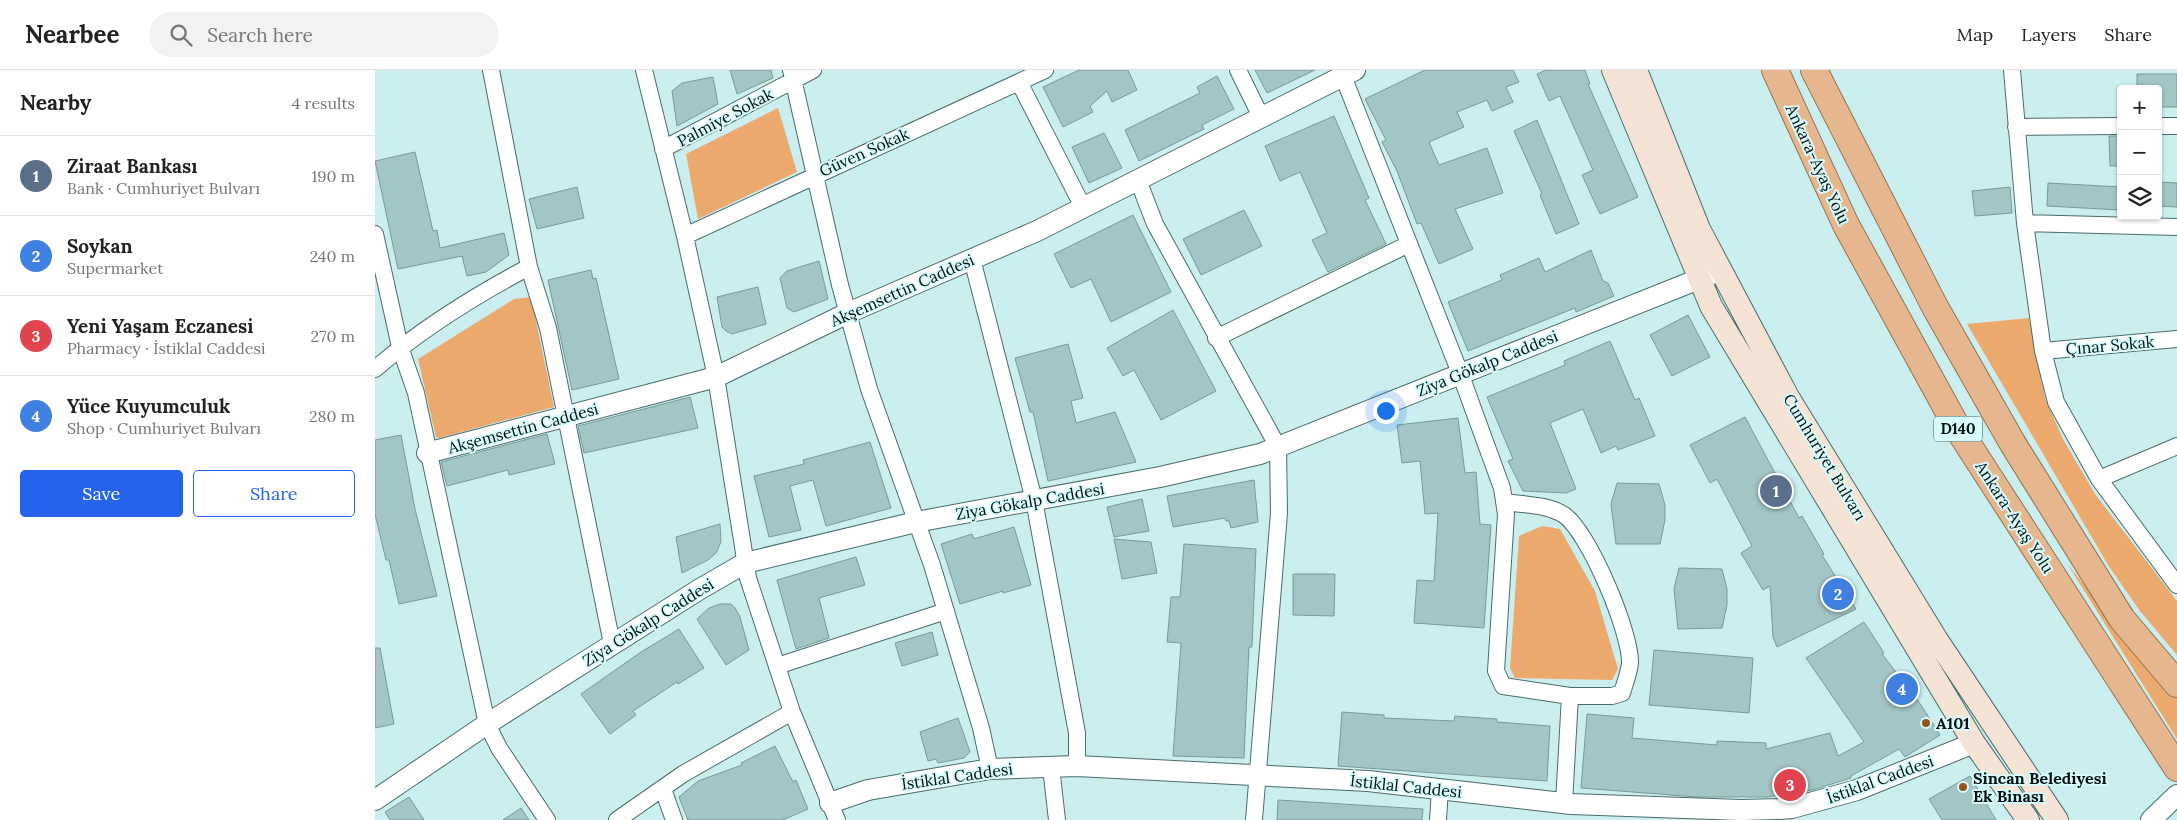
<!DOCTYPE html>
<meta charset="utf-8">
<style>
body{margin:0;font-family:Lora,serif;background:#f2f2f2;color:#222}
.controls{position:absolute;right:15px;top:15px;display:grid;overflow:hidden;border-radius:5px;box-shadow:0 1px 4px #0004}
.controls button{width:45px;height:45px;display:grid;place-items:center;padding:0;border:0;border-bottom:1px solid #e0e0e0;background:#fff;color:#222;font:25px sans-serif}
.you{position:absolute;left:1010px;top:340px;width:18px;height:18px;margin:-12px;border:4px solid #fff;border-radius:50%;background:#1a73e8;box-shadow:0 0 0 8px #1a73e833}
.badge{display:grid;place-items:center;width:32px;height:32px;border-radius:50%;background:#2563eb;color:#fff;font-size:16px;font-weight:700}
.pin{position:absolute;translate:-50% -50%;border:2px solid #fff;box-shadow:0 1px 5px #0006}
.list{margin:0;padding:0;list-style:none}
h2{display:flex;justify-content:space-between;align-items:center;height:65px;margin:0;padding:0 20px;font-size:21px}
h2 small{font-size:16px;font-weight:400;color:#767676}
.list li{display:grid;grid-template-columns:32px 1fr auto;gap:15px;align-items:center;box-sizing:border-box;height:80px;padding:0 20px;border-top:1px solid #e0e0e0}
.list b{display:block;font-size:19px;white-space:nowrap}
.list p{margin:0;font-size:16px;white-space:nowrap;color:#767676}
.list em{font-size:16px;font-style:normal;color:#767676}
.actions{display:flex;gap:10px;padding:15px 20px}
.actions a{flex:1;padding:11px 0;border:1px solid #2563eb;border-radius:5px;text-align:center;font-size:18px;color:#2563eb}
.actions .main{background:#2563eb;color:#fff}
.icon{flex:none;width:28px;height:28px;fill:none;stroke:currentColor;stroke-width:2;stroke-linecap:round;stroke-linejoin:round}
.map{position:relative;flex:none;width:1802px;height:750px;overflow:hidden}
header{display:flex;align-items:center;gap:30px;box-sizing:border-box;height:70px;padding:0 25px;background:#fff;border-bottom:1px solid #e0e0e0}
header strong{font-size:24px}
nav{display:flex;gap:28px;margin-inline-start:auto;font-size:18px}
.search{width:350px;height:45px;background:#f2f2f2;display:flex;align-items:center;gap:12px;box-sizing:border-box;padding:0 18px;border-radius:28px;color:#767676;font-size:19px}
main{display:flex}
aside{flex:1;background:#fff}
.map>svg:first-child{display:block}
</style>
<header>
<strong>Nearbee</strong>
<div class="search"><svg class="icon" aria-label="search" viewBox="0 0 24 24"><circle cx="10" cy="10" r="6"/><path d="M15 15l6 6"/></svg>Search here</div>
<nav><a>Map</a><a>Layers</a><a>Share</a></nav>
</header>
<main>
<aside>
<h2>Nearby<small>4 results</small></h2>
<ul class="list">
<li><span class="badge" style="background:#5c6f8a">1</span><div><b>Ziraat Bankası</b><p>Bank · Cumhuriyet Bulvarı</p></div><em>190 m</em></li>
<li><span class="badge" style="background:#3f7fe0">2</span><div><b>Soykan</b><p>Supermarket</p></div><em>240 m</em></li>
<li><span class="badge" style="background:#e0444e">3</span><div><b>Yeni Yaşam Eczanesi</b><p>Pharmacy · İstiklal Caddesi</p></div><em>270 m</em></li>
<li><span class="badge" style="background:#3f7fe0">4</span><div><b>Yüce Kuyumculuk</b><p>Shop · Cumhuriyet Bulvarı</p></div><em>280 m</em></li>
</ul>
<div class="actions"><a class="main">Save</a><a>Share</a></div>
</aside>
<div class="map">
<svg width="1802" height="750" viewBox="0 0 1802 750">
<rect width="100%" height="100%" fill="#cbefef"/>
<path fill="#eca96d" d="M403,38L422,102L323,149L311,84Z
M156,227L179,337L64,368L61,367L43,289L139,229Z
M1654,248L1670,328L1688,369L1720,424L1802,531V585L1765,541L1733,495L1592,254Z
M1167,456L1185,459L1220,521L1243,599L1237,610L1140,608L1135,598L1144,466Z
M1693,495L1802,626V669Z"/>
<path fill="#a2c5c5" stroke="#799" d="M355,0H396L398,8L362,24Z
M704,0H753L762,20L737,32L732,21L715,36L718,42L688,57L668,17Z
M880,0H940L892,23Z
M1050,0H1138L1144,12L1131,17L1138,32L1117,41L1112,30L1082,42L1089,57L1054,72L1064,95L1112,78L1128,123L1080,139L1098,179L1064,194L1046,153L1042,154L1022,101L1007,72L1011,70L990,29Z
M1171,0H1210L1215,14H1213L1263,127L1225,144L1207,105L1218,100L1185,26L1174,31L1162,4Z
M1762,4H1802V37H1783V19H1762Z
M842,6L859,39L827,55L829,59L764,91L750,60L825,23L822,17Z
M338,7L343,34L302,56L297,21L307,13Z
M959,46L994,128L990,130L1011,174L953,202L937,170L952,163L925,102L905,111L890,76Z
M1162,50L1204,154L1181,164L1165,125L1167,124L1139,61Z
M729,63L747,98L714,113L697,77Z
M1734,66H1746V96H1735Z
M40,82L58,161L62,160L65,178L129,163L134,185L111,202L92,206L87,186L23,199L0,91Z
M1783,112L1802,113V137L1783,136Z
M1673,113L1746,117L1745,140L1672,136Z
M202,117L209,148L162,159L154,129Z
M1635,117L1637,143L1600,146L1597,121Z
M869,140L887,176L826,205L808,169Z
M758,145L796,222L736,252L716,209L696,218L679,184Z
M1216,180L1228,211L1233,213L1239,226L1201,242L1200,238L1093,281L1073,232L1127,210L1125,205L1164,188L1170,202Z
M444,191L453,229L419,242L412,238L405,208L412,201Z
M216,200L218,209L221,208L244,309L197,320L173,210Z
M383,217L391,254L357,264L351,261L347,257L342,227Z
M798,240L841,321L786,350L759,300L748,306L732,278Z
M1313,245L1335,287L1297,306L1275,265Z
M1235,271L1260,330L1264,328L1280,366L1243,380L1241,376L1226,383L1208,339L1175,353L1201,419L1191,423L1148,421L1133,391L1138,389L1112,327L1190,295L1189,291Z
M693,274L708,328L696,331L701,353L740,342L761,392L673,411L658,342H655L640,288Z
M315,327L323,358L209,383L203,356Z
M1370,347L1424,448L1427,446L1449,484L1447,485L1481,539L1402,577L1398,567L1395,516L1388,520L1366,483L1377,476L1342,409L1335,413L1315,375Z
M1083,348L1090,403L1101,402L1105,454L1116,455L1109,558L1039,553L1042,510L1059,511L1063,443L1050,444L1045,391L1027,393L1022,355Z
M172,364L180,394L134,405L133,400L72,416L66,392Z
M26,365L40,439L62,526L24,534L14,490H11L0,444V370Z
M495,372L516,438L451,456L438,410L415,416L426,460L394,467L379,406L429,394L428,390Z
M879,410L883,452L856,458L854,451H851L850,448L798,457L792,426Z
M1242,413L1284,414L1290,435V450L1285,474H1241L1236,434Z
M767,429L774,461L739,467L732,437Z
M345,454L346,472L341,483L333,490L307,503L301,467Z
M639,457L656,515L628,523V521L585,534L566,474L597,464L599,469Z
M739,469L776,472L782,503L747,509Z
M809,474L881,479L877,577H874L869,688L798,686L806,573L792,572L796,527H805Z
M481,487L490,515L444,528L454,568L421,579L402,510Z
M1304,498L1347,499L1352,519V535L1347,558L1303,559L1299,519Z
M918,504H960L959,546L918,545Z
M345,534H356L360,538L365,547L374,580L351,595L322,549L334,538Z
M1489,552L1509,583L1507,584L1546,635L1565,665L1530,687L1524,679L1476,706V708L1437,720L1392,727H1322L1206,718L1212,644L1259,648L1257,668L1342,675V671L1391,673V679L1455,663L1463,686L1489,672L1431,588Z
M304,559L329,598L303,614L302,612L258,641L261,645L235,664L206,624L266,582Z
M557,562L563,585L527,596L520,573Z
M0,578H5L19,654L0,658Z
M1279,580L1378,588L1374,643L1274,635Z
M967,642L1009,645V648L1079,651L1080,646L1122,649V652L1175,656L1172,711L963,696Z
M583,648L595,682L589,688L563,693L561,689L553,691L545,662Z
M400,676L418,712L421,710L433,739L408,750H313L304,727L323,711L367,695L366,693Z
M1595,706L1621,750H1567L1554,729Z
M34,727L49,750H15L10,742Z
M903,730L1048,739L1047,750H902Z
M146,738L154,750H128Z"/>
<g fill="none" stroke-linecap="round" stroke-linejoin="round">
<defs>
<path id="minor" d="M116,0L154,197L173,258L237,574
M269,0L310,166L341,307L373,508L417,642L462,750
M416,0L465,215L494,319L557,495L606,658L615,699
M863,0L886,47
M1637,0L1650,153L1668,281L1681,332L1724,409L1802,515
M968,6L1085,303L1127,418L1131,444L1121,601L1128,616L1195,626
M644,12L708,137
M1783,56H1802
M1641,57L1746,56
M288,79L438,0
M763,110L780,154L903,377L904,443L879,750
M1650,153L1802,157
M0,164L25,277L41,323L112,654L124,678L172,750
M310,166L670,0
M597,189L659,430L702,663V696
M841,268L1034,174
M1668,281L1802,269
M0,299C45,260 101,225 154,197
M1724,409L1802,376
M1129,432C1149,435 1172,434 1189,445C1214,462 1256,563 1255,593C1254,603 1250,613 1247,623L1237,626H1195L1189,733
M402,596L571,541
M676,697L682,750
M288,719L299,750
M242,750L308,704L417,642
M1063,750L1065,719"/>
<path id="tertiary" d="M52,383L341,307L473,243L662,161L980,0
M0,730L112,654L325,519L370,493L541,452L785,407L885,384L1339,203
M455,733L493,720L615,699L702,696L993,711L1196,734L1366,740L1404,739L1417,738L1482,720L1599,673
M1776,750L1802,725"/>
<path id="secondary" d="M1238,0L1336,236L1599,673L1653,750
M1261,0L1324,159L1413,327L1562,570L1682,750"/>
<path id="trunk" d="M1400,0L1471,155L1583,359L1802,698
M1439,0L1560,237L1638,374L1747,549L1802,614"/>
</defs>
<use href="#minor" stroke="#4a6b6b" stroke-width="18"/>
<use href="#tertiary" stroke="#4a6b6b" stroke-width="22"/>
<use href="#secondary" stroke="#4a6b6b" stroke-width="24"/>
<use href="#trunk" stroke="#927150" stroke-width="28"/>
<use href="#minor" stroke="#fff" stroke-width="16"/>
<use href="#tertiary" stroke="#fff" stroke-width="20"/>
<use href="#secondary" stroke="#f5e4d5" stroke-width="22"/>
<use href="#trunk" stroke="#e6b78f" stroke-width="26"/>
</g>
<g fill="#915515" stroke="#d8fcfc" stroke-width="2">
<circle cx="1551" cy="653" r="5"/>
<circle cx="1588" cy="717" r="5"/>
</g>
<g text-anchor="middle" stroke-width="4" stroke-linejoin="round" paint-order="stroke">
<rect fill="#d8fcfc" stroke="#445757" stroke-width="1" x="1559" y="346.5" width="48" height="25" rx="4"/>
<g font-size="15" font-weight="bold" fill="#041010">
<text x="1583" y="364">D140</text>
</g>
<g font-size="16" fill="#041010" stroke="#d8fcfc">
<text transform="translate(350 47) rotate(-28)" y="6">Palmiye Sokak</text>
<text transform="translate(489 82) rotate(-24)" y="6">Güven Sokak</text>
<text transform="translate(1443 94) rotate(65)" y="6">Ankara-Ayaş Yolu</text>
<text transform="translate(527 220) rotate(-24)" y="6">Akşemsettin Caddesi</text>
<text transform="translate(1735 275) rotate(-5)" y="6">Çınar Sokak</text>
<text transform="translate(1112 293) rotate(-22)" y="6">Ziya Gökalp Caddesi</text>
<text transform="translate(148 358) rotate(-15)" y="6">Akşemsettin Caddesi</text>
<text transform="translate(1450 387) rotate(59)" y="6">Cumhuriyet Bulvarı</text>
<text transform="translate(655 431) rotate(-10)" y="6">Ziya Gökalp Caddesi</text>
<text transform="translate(1640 447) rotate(57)" y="6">Ankara-Ayaş Yolu</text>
<text transform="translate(273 552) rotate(-32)" y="6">Ziya Gökalp Caddesi</text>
<text transform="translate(582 706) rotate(-8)" y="6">İstiklal Caddesi</text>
<text transform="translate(1505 709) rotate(-20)" y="6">İstiklal Caddesi</text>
<text transform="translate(1031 716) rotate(6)" y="6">İstiklal Caddesi</text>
</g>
<g font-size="16" font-weight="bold" fill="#041010" stroke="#d8fcfc" text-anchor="start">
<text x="1561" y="659">A101</text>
<text x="1598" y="714">Sincan Belediyesi<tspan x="1598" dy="18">Ek Binası</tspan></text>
</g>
</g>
</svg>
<div class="controls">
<button>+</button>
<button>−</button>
<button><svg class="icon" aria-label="layers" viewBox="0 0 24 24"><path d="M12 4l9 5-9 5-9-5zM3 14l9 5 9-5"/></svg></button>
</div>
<div class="you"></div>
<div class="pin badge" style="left:1401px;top:421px;background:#5c6f8a">1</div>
<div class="pin badge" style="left:1463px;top:524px;background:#3f7fe0">2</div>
<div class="pin badge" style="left:1415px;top:715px;background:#e0444e">3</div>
<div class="pin badge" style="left:1527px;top:619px;background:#3f7fe0">4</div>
</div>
</main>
